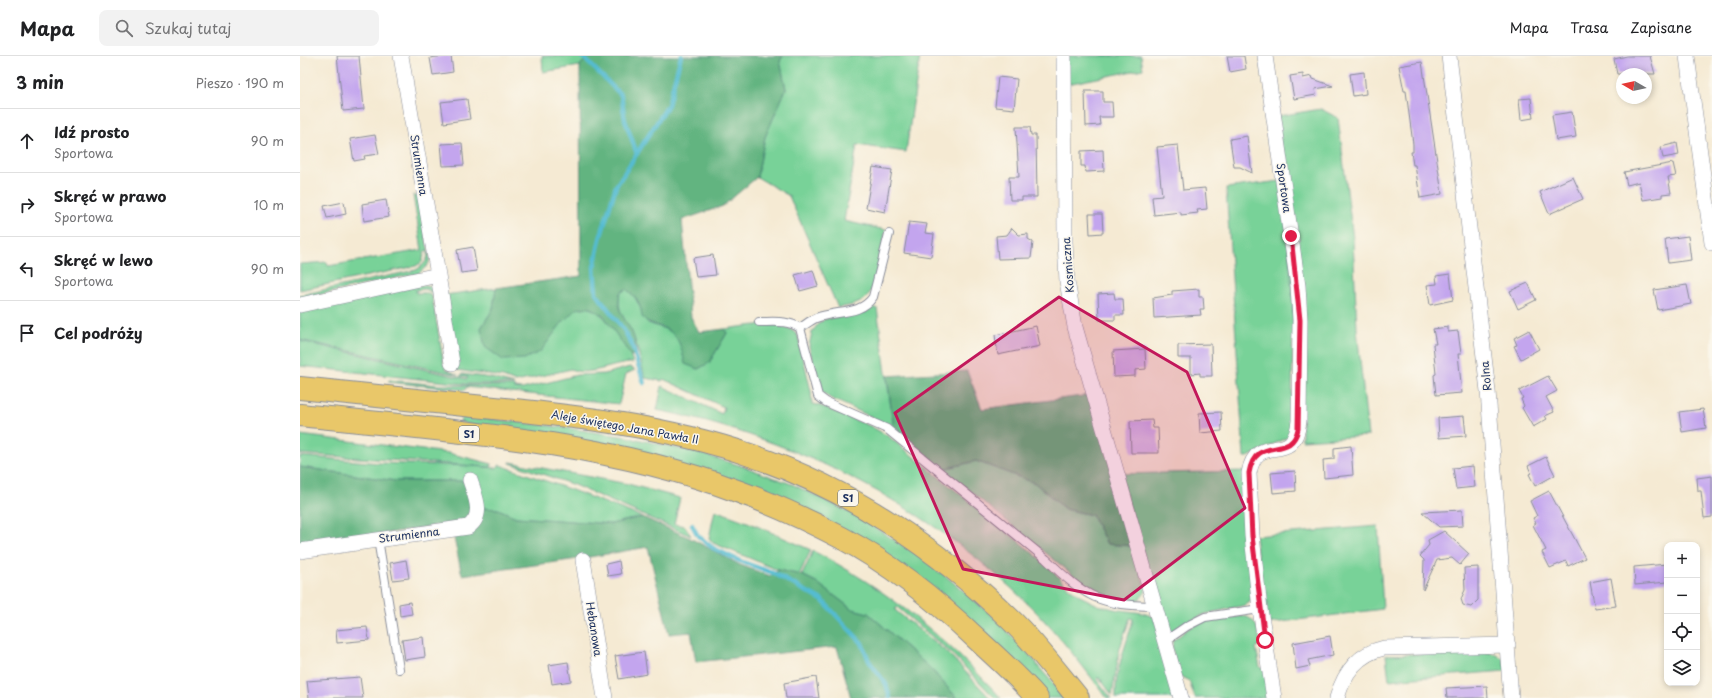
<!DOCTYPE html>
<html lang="pl">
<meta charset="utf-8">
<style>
body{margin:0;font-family:"Playpen Sans",sans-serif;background:#f2f2f2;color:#202124}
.controls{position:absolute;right:12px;bottom:12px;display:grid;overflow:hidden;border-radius:8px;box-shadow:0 2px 6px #0003}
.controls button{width:36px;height:36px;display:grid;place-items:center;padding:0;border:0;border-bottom:1px solid #e0e0e0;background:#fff;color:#202124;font:20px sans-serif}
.compass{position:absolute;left:1316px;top:12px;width:36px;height:36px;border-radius:50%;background:#fff;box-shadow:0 2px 6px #0003;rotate:279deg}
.stop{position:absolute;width:12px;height:12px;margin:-9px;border:3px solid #e11d48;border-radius:50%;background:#fff}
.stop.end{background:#e11d48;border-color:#fff;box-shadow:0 1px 4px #0008}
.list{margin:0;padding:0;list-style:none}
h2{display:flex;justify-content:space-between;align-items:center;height:52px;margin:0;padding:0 16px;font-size:17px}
h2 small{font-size:13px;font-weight:400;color:#757577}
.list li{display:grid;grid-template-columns:26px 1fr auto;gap:12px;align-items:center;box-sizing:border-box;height:64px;padding:0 16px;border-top:1px solid #e0e0e0}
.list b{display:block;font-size:15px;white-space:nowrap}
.list p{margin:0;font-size:13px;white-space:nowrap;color:#757577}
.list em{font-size:13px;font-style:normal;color:#757577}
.icon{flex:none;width:22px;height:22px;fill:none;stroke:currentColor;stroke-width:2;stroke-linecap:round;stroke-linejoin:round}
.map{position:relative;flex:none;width:1412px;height:642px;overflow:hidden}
header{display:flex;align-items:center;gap:24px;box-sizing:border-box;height:56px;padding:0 20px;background:#fff;border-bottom:1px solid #e0e0e0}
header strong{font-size:19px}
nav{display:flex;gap:22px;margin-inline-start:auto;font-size:14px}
.search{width:280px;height:36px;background:#f2f2f2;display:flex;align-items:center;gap:10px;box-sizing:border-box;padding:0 14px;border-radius:8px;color:#757577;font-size:15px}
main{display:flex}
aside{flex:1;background:#fff}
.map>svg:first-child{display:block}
</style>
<header>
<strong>Mapa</strong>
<div class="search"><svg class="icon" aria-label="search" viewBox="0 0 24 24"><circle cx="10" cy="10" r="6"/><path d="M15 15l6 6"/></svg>Szukaj tutaj</div>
<nav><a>Mapa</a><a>Trasa</a><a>Zapisane</a></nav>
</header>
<main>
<aside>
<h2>3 min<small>Pieszo · 190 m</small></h2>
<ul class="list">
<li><svg class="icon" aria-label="ahead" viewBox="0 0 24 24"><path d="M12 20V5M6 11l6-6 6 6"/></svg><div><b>Idź prosto</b><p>Sportowa</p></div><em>90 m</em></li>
<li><svg class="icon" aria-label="right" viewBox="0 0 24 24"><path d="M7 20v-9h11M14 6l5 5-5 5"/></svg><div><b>Skręć w prawo</b><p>Sportowa</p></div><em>10 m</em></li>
<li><svg class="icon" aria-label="left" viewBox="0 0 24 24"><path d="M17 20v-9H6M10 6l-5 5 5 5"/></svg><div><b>Skręć w lewo</b><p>Sportowa</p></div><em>90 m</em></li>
<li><svg class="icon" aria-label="arrive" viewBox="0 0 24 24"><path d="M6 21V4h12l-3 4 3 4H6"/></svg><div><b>Cel podróży</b></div></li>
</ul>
</aside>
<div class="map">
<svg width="1412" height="642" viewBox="0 0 1412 642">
<rect width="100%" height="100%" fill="#fbf7ec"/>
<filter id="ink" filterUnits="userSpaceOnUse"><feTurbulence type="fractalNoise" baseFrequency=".025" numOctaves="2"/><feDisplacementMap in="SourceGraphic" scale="8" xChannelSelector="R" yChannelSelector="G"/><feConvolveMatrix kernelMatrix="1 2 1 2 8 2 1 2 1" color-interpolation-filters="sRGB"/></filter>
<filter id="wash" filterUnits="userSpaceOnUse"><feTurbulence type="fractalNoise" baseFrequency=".012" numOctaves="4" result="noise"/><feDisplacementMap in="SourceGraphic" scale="16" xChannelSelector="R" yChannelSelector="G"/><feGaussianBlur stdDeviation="0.9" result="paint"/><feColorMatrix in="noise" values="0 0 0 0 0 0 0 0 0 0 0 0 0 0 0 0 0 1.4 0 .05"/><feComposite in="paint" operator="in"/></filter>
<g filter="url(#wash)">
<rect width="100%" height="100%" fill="#f5ead3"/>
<path fill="#78d298" stroke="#4a807b" d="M242,0H288L280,10L243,16Z
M483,0H620L606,96L557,89L544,165L586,174C582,192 578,231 565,243C558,249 547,250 538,252L489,140L457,121L465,81L486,33L480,5Z
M767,0H841L843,13L767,28Z
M1021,53L1038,62L1053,183L1057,274L1068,380L1002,384V365L978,60Z
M980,125L993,222L992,379L948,401H944L926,132Z
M113,139L118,141L130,203L128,209L119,217L0,243V239L116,214C124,209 129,204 128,194L125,195L122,206L116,210L0,234V208L27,206L28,210L122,194Z
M123,229C131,229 134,231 137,239L126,233L116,234V237H126L132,240L144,309L146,313L158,319L0,284V255Z
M196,232L193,253L181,272L261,268C265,264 270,256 276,253C298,241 329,289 333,307C316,306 287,322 271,313L216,326L203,321L157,314L145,239Z
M326,233L334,239L348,267L371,275L378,283L382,292L398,313L409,307L427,277L424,273C445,271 484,261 498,280L511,335L512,348L518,349L570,370L588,380L744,506L767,530L780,540L798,549L814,553L843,557L854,561L878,642H816C814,614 827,589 833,563L830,562L820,592L812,639L799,621L797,623L811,642H807C785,613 763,584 738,558C634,452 502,384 357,354L362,330L422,358L424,351L363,323L362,325L345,322C341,308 338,290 332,277C325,261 316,256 320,237Z
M570,252H577L594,374L572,361L530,342L522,336L517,325L509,290L512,276L518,268L525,263L566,256Z
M0,285L167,323L168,321L160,320L162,318L191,322L214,328H165L0,310Z
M330,311L335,314L326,318L319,348L166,331L165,334L89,326V324L138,329L214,330V332L222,333L277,319L304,318Z
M166,360L260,371L333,382L336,384L337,383L402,398L445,411L494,429L555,459L621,501L640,517H642L694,561L737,607V609L766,642H746L525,462L160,366L162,361Z
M0,379L148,397L192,408L191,411L0,398Z
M0,400L79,407L173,410L196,412L200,409L272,434L342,461L311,468L216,461L198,453L181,452L167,425H96L0,411Z
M676,405L735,427L765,453L792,459L807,488L833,490L846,535C844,538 842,541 839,543C828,548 800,537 789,532L643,413Z
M210,406L328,428L380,442L374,468L385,470L391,480L274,429L210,407Z
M946,415L954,538L951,545L946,549L905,558L870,576L866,574L820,418Z
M415,454L450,467L511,494L499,519L478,514L413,487L409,482Z
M1078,470L1083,553L966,568L955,480Z
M513,495C585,531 647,583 701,642H695L651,597L597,551L595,554L649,598L690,642H657L630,612L568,557L552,553L516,526L502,519Z
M944,560C958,564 958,574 960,588L956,592L960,611L966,615L971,642H895L889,625L878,619L872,591L874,584L889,572L907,564Z
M1185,596L1192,597L1203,602L1206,615L1089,624L1086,599Z"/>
<path fill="#62b480" stroke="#3e726f" d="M288,0H483L480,5L486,33L465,81L457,121L423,150L382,164L391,261L399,276L424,273L427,277L409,307L398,313L385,308C381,291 379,277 361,271C353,268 348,267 342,261C341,248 336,241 326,233L320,237C316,255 324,261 332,276C335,282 336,291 337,298L331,300L303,259L289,251L276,253L261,268L240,296L224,303L203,304L185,291L181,272L193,253L196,232L281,220L280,10Z
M667,315L682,353L790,339L833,490L807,488L792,459L765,453L735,427L676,405L643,413L594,374L587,320Z
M0,411L96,425H167L172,441L171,464L0,491Z
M181,452L198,453L216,461L311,468L342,461L390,482L440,509L470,520L478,514L502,519L516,526L552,553L568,557L630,612L657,642H551L537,591L396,606L391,576L369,578L348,491L278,503L162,519L153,478Z"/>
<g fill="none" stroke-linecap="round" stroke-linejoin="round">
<path stroke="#55bcd2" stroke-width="4.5" d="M282,0L321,39L325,64L337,98
M344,327L332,289L324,274L296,237L294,211L300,183L316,130L368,49L381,0
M392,469L398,480L413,492L440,505L473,517L522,544L562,587L569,605L586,628L590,642"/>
</g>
<g id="blocks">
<path fill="#c3a5ee" d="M37,0H59L64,53L43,55Z
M144,0H151L153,16L133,19L130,2Z
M927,0H944L946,13L930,16Z
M1327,0H1350L1355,18H1317L1314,3Z
M1122,6L1142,138L1120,142L1115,109H1113L1111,96H1113V88L1106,35H1104L1099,10Z
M1064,16L1066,38L1053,40L1050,18Z
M1003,18V22L1012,20L1013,23L1033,30L1015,33L1016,39L994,43L990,20Z
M698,21L717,23L714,53L695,51Z
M785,35H803V46H812L813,61H799L800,69L786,70Z
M1231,42L1233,62L1221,64L1219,43Z
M167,43L170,63L144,67L141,46Z
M1272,56L1276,81L1256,84L1252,59Z
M716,71H730L731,79H736L737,141H722V144H710L709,121H719Z
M75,79L79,98L64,100L65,103L54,105L50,83Z
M947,80L952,117L940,111H934L930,83Z
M162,87L164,109L143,110L141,88Z
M1377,87L1379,99L1363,102L1361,91Z
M878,89L883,134L905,132L907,153L897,154L898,157L881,159V156L854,159L852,141L862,140L857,91Z
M803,94L804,115L786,116L785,110H781V95Z
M1373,107L1376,120L1368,121L1371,137L1362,138V141L1343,144L1339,126L1327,129L1324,116Z
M573,111L592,114L585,156L566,152Z
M1273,121L1283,143L1249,158L1240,136Z
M86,144L89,161L64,165L62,148Z
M44,146L46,158L27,162L24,150Z
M789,158H802L803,177L790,178Z
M609,166L627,168L625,177L634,178L631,201L604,197Z
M712,172L719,179L728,178V183L733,186L731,202L698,203L696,180L707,179Z
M1388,180L1391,204L1368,207L1365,183Z
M173,191L177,215L161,217L157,194Z
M413,199L416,219L396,221L393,202Z
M513,214L518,230L500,235L495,219Z
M1150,218L1153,244L1130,249L1127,229L1137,228L1136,220Z
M1228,227L1236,244L1218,253L1210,235Z
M1387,229L1391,248L1358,254L1354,234Z
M899,233V241H903L904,253H900L901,259L854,262L853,242L872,239V235Z
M814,237L815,243H823L824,259H815V264H799L798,238Z
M736,270L740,290L698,299L695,279Z
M1148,271V276L1158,275L1161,298H1158L1162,337L1136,339L1134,319L1136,318L1133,288H1136L1133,273Z
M1229,274L1239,293L1221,303L1214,290L1217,289L1214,282Z
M911,288L912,320H900V317L891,318V302H878V289Z
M845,293L846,313L835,314V320L814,321L813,295Z
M1248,320L1257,335L1246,341L1254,356L1245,360L1247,363L1233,371L1222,352L1224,350L1221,343L1223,342L1219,335Z
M1403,353L1406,372L1382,376L1379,356Z
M921,356L922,375L900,377L899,357Z
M1164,360L1166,380L1139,382L1138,362Z
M852,364L853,372H858L859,397H831L830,365Z
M1051,390L1053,419L1024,422L1023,404L1034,403V392Z
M1246,401L1255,419L1235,430L1229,418L1231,417L1228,410Z
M1173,410L1175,431L1156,433L1153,412Z
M995,415L996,435L973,437L971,417Z
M1412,420V461L1404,462L1401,435H1398L1397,422Z
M1249,435L1285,502L1268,510L1266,505L1250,512L1242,496L1246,494L1233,469L1236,467L1233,462L1237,460L1230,445Z
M1162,454L1163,470L1139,471L1122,456Z
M1144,475L1169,498L1160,509L1152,502L1137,504L1123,534L1124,504L1120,500L1129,489L1128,484Z
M106,504L109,522L93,524L90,507Z
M319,505L321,518L308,520L306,508Z
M1367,508V526L1335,529L1334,511Z
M1178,511V544L1171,551L1163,549L1161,543L1165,534L1164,512Z
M1311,522L1316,550L1295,553L1290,526Z
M110,546L112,558L100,560L99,548Z
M67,571L69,584L37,587L36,574Z
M1030,580L1033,599L1008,604L1010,610L996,613L993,587Z
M123,581L125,601L105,604L102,584Z
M344,596L347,618L319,623L315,600Z
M268,606L271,625L252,628L249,609Z
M60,621L63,642H9L7,625Z
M516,621L519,642H486L484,627Z
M1187,630L1188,642H1147L1146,632Z"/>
</g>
</g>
<g filter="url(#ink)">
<use href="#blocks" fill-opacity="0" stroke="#888c98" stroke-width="1"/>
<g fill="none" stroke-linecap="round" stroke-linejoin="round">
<defs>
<path id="service" d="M459,266C474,266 488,264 500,272L518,340L526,346L587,373L746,503C787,542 798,549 855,550
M500,272C505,269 511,264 516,262C536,254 560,260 573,241L589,178
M78,483L99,613
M865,585L887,570L905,561L960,553"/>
<path id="minor" d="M764,0L765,186L767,225L775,271L881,642
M965,0L998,230L1000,264L999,365C994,413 957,373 949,417L952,480L960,553L974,642
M1149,0L1188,335L1211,642
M1387,0L1412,187
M138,219L152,307
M0,249L138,219L101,0
M0,495L168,471C185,459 175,440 170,424
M283,504L305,642
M1037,642C1044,617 1057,598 1084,592L1208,589"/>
<path id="motorway" d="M0,332C58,338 116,344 174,350C268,359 364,369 453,400C549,433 637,492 710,563C735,587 756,615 778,642
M0,359C142,374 303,384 437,435C473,448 508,464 542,482C591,508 638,546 679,585C698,603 719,621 737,642"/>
</defs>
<use href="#service" stroke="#888c98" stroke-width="10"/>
<use href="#minor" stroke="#888c98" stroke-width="16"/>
<use href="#motorway" stroke="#888c98" stroke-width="24"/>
<use href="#service" stroke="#fff" stroke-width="8"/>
<use href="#minor" stroke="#fff" stroke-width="15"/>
<use href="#motorway" stroke="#e9c769" stroke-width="22"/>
</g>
</g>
<g fill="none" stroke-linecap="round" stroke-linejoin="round" filter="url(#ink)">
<path stroke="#e11d48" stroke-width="5" d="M965,584L952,480L949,417C956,377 991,406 998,373L1000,264L991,180"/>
</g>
<path fill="#c2185b" fill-opacity="0.2" stroke="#c2185b" stroke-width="3" stroke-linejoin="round" d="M759,241L887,316L945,452L824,544L663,513L595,357Z"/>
<g text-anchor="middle" stroke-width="3" stroke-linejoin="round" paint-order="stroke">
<g fill="#fbf7ec" stroke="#5e6b89" stroke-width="1">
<rect x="159" y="370" width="20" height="16" rx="3"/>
<rect x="538" y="434" width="20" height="16" rx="3"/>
</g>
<g font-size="10" font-weight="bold" fill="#1b2f5e">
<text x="169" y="382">S1</text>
<text x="548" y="446">S1</text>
</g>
<g font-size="11" fill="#1b2f5e" stroke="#fbf7ec">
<text transform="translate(119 109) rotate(81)" y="4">Strumienna</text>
<text transform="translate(984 132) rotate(82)" y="4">Sportowa</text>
<text transform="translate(768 209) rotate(-94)" y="4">Kosmiczna</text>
<text transform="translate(1186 320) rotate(-96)" y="4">Rolna</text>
<text transform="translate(325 371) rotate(10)" y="4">Aleje świętego Jana Pawła II</text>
<text transform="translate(109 479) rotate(-7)" y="4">Strumienna</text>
<text transform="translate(294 573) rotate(81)" y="4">Hebanowa</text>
</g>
</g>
</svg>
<div class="controls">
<button>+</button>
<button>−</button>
<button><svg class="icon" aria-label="locate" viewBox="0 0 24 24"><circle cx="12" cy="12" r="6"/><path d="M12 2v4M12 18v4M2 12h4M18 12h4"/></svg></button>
<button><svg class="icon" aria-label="layers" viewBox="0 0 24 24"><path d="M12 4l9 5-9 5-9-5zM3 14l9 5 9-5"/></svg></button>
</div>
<svg class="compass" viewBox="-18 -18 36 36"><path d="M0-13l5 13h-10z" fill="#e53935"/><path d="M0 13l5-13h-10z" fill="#757577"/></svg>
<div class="stop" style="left:965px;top:584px"></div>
<div class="stop end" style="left:991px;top:180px"></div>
</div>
</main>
